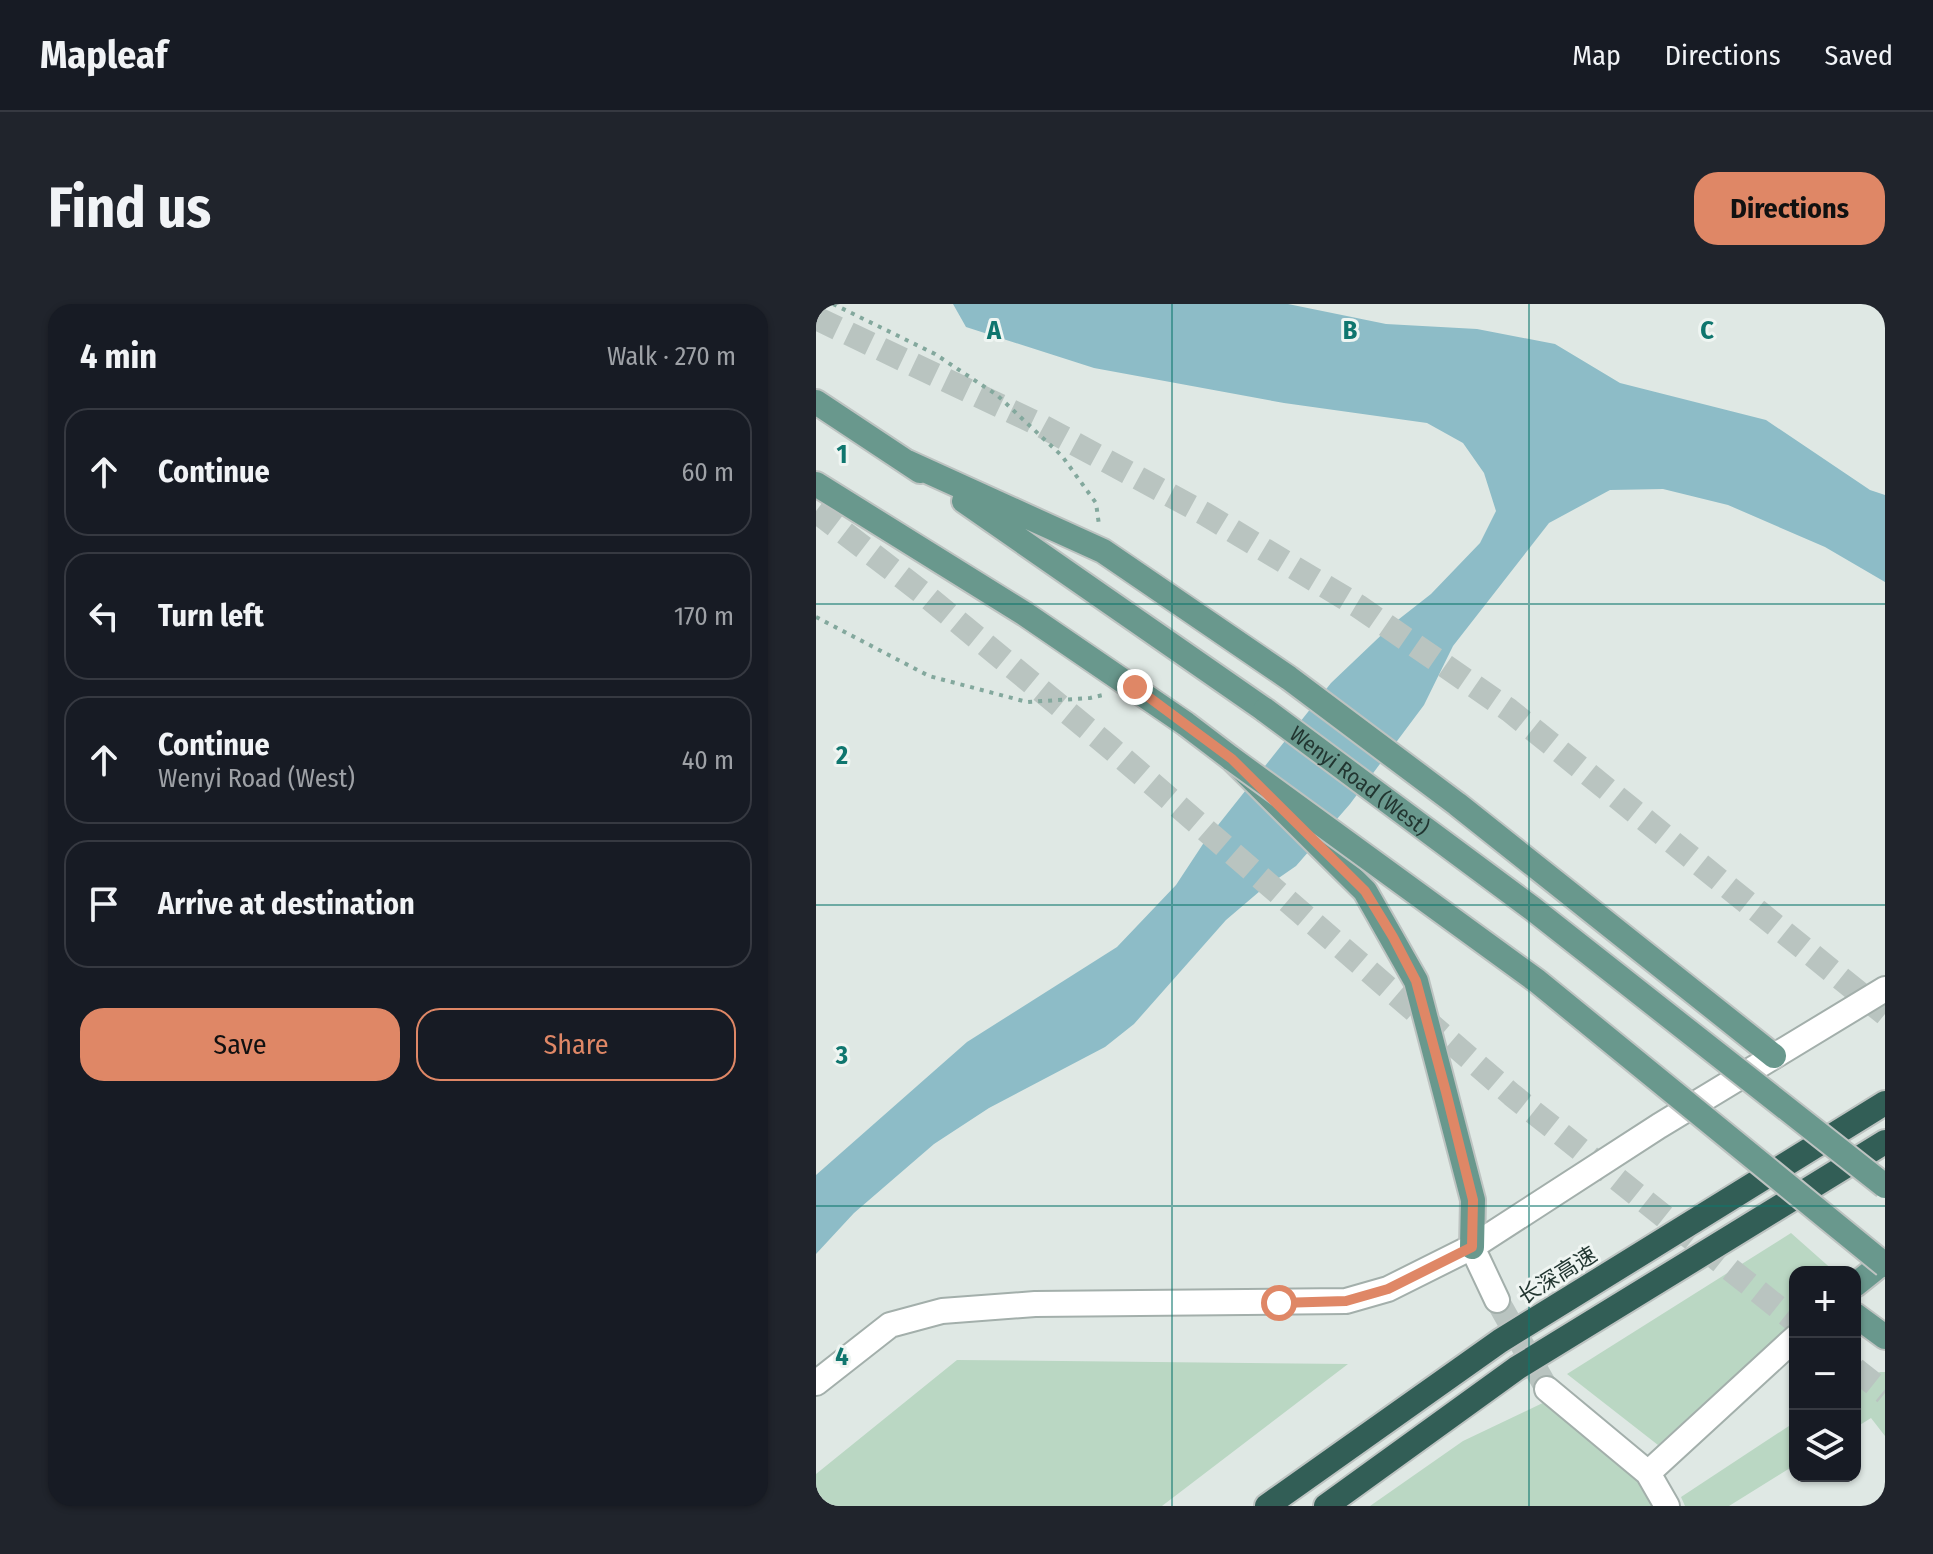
<!DOCTYPE html>
<meta charset="utf-8">
<style>
body{margin:0;font-family:"Fira Sans Condensed","Noto Sans SC",sans-serif;background:#20242c;color:#f1f3f6}
.controls{position:absolute;right:24px;bottom:24px;display:grid;overflow:hidden;border-radius:16px;box-shadow:0 2px 6px #0004}
.controls button{width:72px;height:72px;display:grid;place-items:center;padding:0;border:0;border-bottom:2px solid #363941;background:#171b24;color:#f1f3f6;font:40px sans-serif}
.stop{position:absolute;width:24px;height:24px;margin:-18px;border:6px solid #df8766;border-radius:50%;background:#fff}
.stop.end{background:#df8766;border-color:#fff;box-shadow:0 2px 8px #0008}
.list{margin:0;padding:0;list-style:none}
h2{display:flex;justify-content:space-between;align-items:center;height:104px;margin:0;padding:0 32px;font-size:34px}
h2 small{font-size:26px;font-weight:400;color:#9ea1a6}
.list li{display:grid;grid-template-columns:52px 1fr auto;gap:24px;align-items:center;box-sizing:border-box;height:128px;margin:0 16px 16px;padding:0 16px;border:2px solid #363941;border-radius:24px}
.list b{display:block;font-size:30px;white-space:nowrap}
.list p{margin:0;font-size:26px;white-space:nowrap;color:#9ea1a6}
.list em{font-size:26px;font-style:normal;color:#9ea1a6}
.actions{display:flex;gap:16px;padding:24px 32px}
.actions a{flex:1;padding:18px 0;border:2px solid #df8766;border-radius:24px;text-align:center;font-size:28px;color:#df8766}
.actions .main{background:#df8766;color:#111}
.icon{flex:none;width:44px;height:44px;fill:none;stroke:currentColor;stroke-width:2;stroke-linecap:round;stroke-linejoin:round}
.map{position:relative;flex:none;width:1069px;height:1202px;overflow:hidden;border-radius:24px}
header{display:flex;align-items:center;gap:48px;box-sizing:border-box;height:112px;padding:0 40px;background:#171b24;border-bottom:2px solid #363941}
header strong{font-size:38px}
nav{display:flex;gap:44px;margin-inline-start:auto;font-size:28px}
.intro{display:flex;align-items:center;justify-content:space-between;box-sizing:border-box;height:192px;padding:0 48px}
h1{margin:0;font-size:56px}
.button{padding:20px 36px;border-radius:24px;background:#df8766;color:#111;font-size:28px;font-weight:700}
main{display:flex;gap:48px;padding:0 48px}
aside{flex:1;background:#171b24;border-radius:24px;box-shadow:0 2px 6px #0004}
.map>svg:first-child{display:block}
</style>
<header>
<strong>Mapleaf</strong>
<nav><a>Map</a><a>Directions</a><a>Saved</a></nav>
</header>
<div class="intro"><h1>Find us</h1><a class="button">Directions</a></div>
<main>
<aside>
<h2>4 min<small>Walk · 270 m</small></h2>
<ul class="list">
<li><svg class="icon" aria-label="ahead" viewBox="0 0 24 24"><path d="M12 20V5M6 11l6-6 6 6"/></svg><div><b>Continue</b></div><em>60 m</em></li>
<li><svg class="icon" aria-label="left" viewBox="0 0 24 24"><path d="M17 20v-9H6M10 6l-5 5 5 5"/></svg><div><b>Turn left</b></div><em>170 m</em></li>
<li><svg class="icon" aria-label="ahead" viewBox="0 0 24 24"><path d="M12 20V5M6 11l6-6 6 6"/></svg><div><b>Continue</b><p>Wenyi Road (West)</p></div><em>40 m</em></li>
<li><svg class="icon" aria-label="arrive" viewBox="0 0 24 24"><path d="M6 21V4h12l-3 4 3 4H6"/></svg><div><b>Arrive at destination</b></div></li>
</ul>
<div class="actions"><a class="main">Save</a><a>Share</a></div>
</aside>
<div class="map">
<svg width="1069" height="1202" viewBox="0 0 1069 1202">
<rect width="100%" height="100%" fill="#dfe8e4"/>
<path fill="#bad7c3" d="M975,929L1019,968H979V1017L842,1141L751,1070Z
M141,1056L532,1060L346,1202H0V1170Z
M1064,1068H1069V1132L1055,1114L1039,1124V1081Z
M735,1095L825,1176L838,1202H554L647,1137Z
M979,1118V1161L913,1202H869L865,1193Z"/>
<path fill="#8dbcc7" d="M137,0H472L570,20L661,25L739,40L804,79L950,116L1054,186L1069,191V278L1009,243L912,201L847,185L794,186L733,219L637,342L608,401L534,500L480,562L444,587L410,616L318,720L289,743L173,804L118,840L38,909L0,950V871L151,738L301,643L360,581L387,540L515,379L578,319L615,290L664,239L680,207L668,169L647,139L611,119L468,99L278,64L150,23Z"/>
<g fill="none" stroke-linecap="round" stroke-linejoin="round">
<path stroke="#b9c4c0" stroke-width="24" stroke-dasharray="24 12" stroke-linecap="butt" d="M681,996L731,1085"/>
<path stroke="#b9c4c0" stroke-width="24" stroke-dasharray="24 12" stroke-linecap="butt" d="M0,14L224,121L389,210L542,302L693,406L1069,710
M0,207L108,290L296,445L696,791L979,1017
M1039,1065L1069,1089"/>
<defs>
<path id="minor" d="M656,943L681,996
M0,1079L74,1021L126,1007L219,1000L530,997L572,985L656,943L843,822L1069,685
M731,1085L832,1169L851,1202
M832,1169L979,1034"/>
<path id="major" d="M0,98L104,167
M91,158L287,247L473,374L641,500L958,752
M0,180L209,310L370,420L416,455L549,587L600,677L657,896L656,943
M148,197L449,406
M1039,981L1069,957
M1039,1011L1069,1033"/>
<path id="highway" d="M451,1202L684,1037L1069,799
M510,1202L701,1064L1069,838"/>
</defs>
<use href="#minor" stroke="#a3afab" stroke-width="28"/>
<use href="#major" stroke="#bdc3c1" stroke-width="28"/>
<use href="#highway" stroke="#bdc3c1" stroke-width="28"/>
<path stroke="#83a89d" stroke-width="4" stroke-dasharray="4 6" stroke-linecap="butt" d="M17,0L119,50L181,91L246,152L280,199L283,221
M0,313L113,372L211,398L274,394L287,391"/>
<use href="#minor" stroke="#fff" stroke-width="24"/>
<use href="#major" stroke="#69988d" stroke-width="24"/>
<use href="#highway" stroke="#325e56" stroke-width="24"/>
<defs>
<g id="major-bridge">
<path id="s1" d="M449,406L717,605L1069,882"/>
<path d="M416,455L721,677L1069,961"/>
</g>
</defs>
<use href="#major-bridge" stroke="#bdc3c1" stroke-width="28" stroke-linecap="butt"/>
<use href="#major-bridge" stroke="#69988d" stroke-width="24"/>
</g>
<g fill="none" stroke-linecap="round" stroke-linejoin="round">
<path stroke="#df8766" stroke-width="10" d="M319,383L416,455L549,587L577,633L600,677L630,788L657,896L656,943L572,985L530,997L463,999"/>
</g>
<path fill="none" stroke="#0f766e" stroke-width="2" stroke-opacity="0.55" d="M356,0V1202M713,0V1202M0,300H1069M0,601H1069M0,902H1069"/>
<g text-anchor="middle" stroke-width="6" stroke-linejoin="round" paint-order="stroke">
<g font-size="22" fill="#223631" stroke="#eff5f2">
<text dy="8" stroke="none"><textPath href="#s1" startOffset="118">Wenyi Road (West)</textPath></text>
<text transform="translate(741 971) rotate(-32)" y="8">长深高速</text>
</g>
</g>
<g font-size="26" text-anchor="middle" font-weight="bold" fill="#0f766e" stroke="#eff5f2" stroke-width="6" stroke-linejoin="round" paint-order="stroke">
<text x="178" y="35">A</text>
<text x="534" y="35">B</text>
<text x="891" y="35">C</text>
<text x="26" y="159">1</text>
<text x="26" y="460">2</text>
<text x="26" y="760">3</text>
<text x="26" y="1061">4</text>
</g>
</svg>
<div class="controls">
<button>+</button>
<button>−</button>
<button><svg class="icon" aria-label="layers" viewBox="0 0 24 24"><path d="M12 4l9 5-9 5-9-5zM3 14l9 5 9-5"/></svg></button>
</div>
<div class="stop" style="left:463px;top:999px"></div>
<div class="stop end" style="left:319px;top:383px"></div>
</div>
</main>
